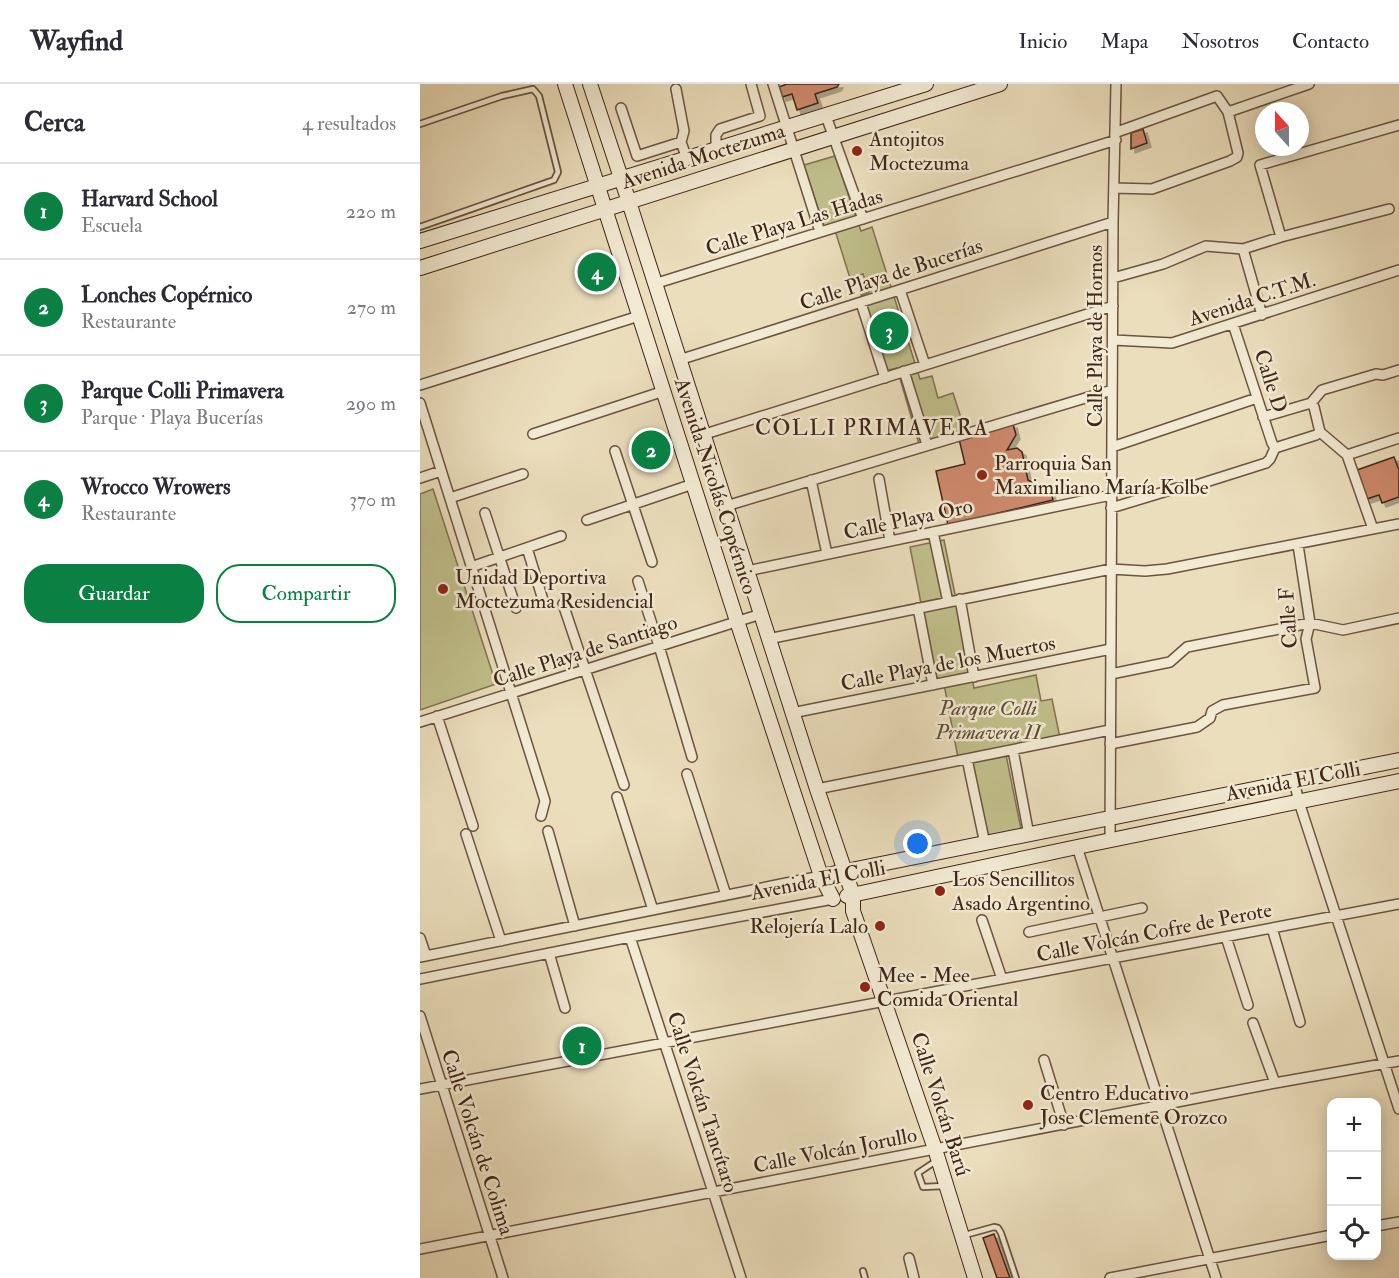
<!DOCTYPE html>
<html lang="es">
<meta charset="utf-8">
<style>
body{margin:0;font-family:"IM FELL Double Pica",serif;background:#f7f7f7;color:#2b2b33}
.controls{position:absolute;right:18px;bottom:18px;display:grid;overflow:hidden;border-radius:12px;box-shadow:0 3px 15px #0003}
.controls button{width:54px;height:54px;display:grid;place-items:center;padding:0;border:0;border-bottom:2px solid #e1e1e2;background:#fff;color:#2b2b33;font:30px sans-serif}
.compass{position:absolute;left:835px;top:18px;width:54px;height:54px;border-radius:50%;background:#fff;box-shadow:0 3px 15px #0003;rotate:339deg}
.you{position:absolute;left:498px;top:760px;width:21px;height:21px;margin:-15px;border:4px solid #fff;border-radius:50%;background:#1a73e8;box-shadow:0 0 0 9px #1a73e833}
.badge{display:grid;place-items:center;width:39px;height:39px;border-radius:50%;background:#0b8043;color:#fff;font-size:20px;font-weight:700}
.pin{position:absolute;translate:-50% -50%;border:3px solid #fff;box-shadow:0 2px 6px #0006}
.list{margin:0;padding:0;list-style:none}
h2{display:flex;justify-content:space-between;align-items:center;height:78px;margin:0;padding:0 24px;font-size:26px}
h2 small{font-size:20px;font-weight:400;color:#7c7c81}
.list li{display:grid;grid-template-columns:39px 1fr auto;gap:18px;align-items:center;box-sizing:border-box;height:96px;padding:0 24px;border-top:2px solid #e1e1e2}
.list b{display:block;font-size:22px;white-space:nowrap}
.list p{margin:0;font-size:20px;white-space:nowrap;color:#7c7c81}
.list em{font-size:20px;font-style:normal;color:#7c7c81}
.actions{display:flex;gap:12px;padding:18px 24px}
.actions a{flex:1;padding:14px 0;border:2px solid #0b8043;border-radius:24px;text-align:center;font-size:21px;color:#0b8043}
.actions .main{background:#0b8043;color:#fff}
.icon{flex:none;width:33px;height:33px;fill:none;stroke:currentColor;stroke-width:2;stroke-linecap:round;stroke-linejoin:round}
.map{position:relative;flex:none;width:979px;height:1194px;overflow:hidden}
header{display:flex;align-items:center;gap:36px;box-sizing:border-box;height:84px;padding:0 30px;background:#fff;border-bottom:2px solid #e1e1e2}
header strong{font-size:28px}
nav{display:flex;gap:33px;margin-inline-start:auto;font-size:21px}
main{display:flex}
aside{flex:1;background:#fff}
.map>svg:first-child{display:block}
</style>
<header>
<strong>Wayfind</strong>
<nav><a>Inicio</a><a>Mapa</a><a>Nosotros</a><a>Contacto</a></nav>
</header>
<main>
<aside>
<h2>Cerca<small>4 resultados</small></h2>
<ul class="list">
<li><span class="badge">1</span><div><b>Harvard School</b><p>Escuela</p></div><em>220 m</em></li>
<li><span class="badge">2</span><div><b>Lonches Copérnico</b><p>Restaurante</p></div><em>270 m</em></li>
<li><span class="badge">3</span><div><b>Parque Colli Primavera</b><p>Parque · Playa Bucerías</p></div><em>290 m</em></li>
<li><span class="badge">4</span><div><b>Wrocco Wrowers</b><p>Restaurante</p></div><em>370 m</em></li>
</ul>
<div class="actions"><a class="main">Guardar</a><a>Compartir</a></div>
</aside>
<div class="map">
<svg width="979" height="1194" viewBox="0 0 979 1194">
<defs>
<filter id="shadow"><feDropShadow dx="4" dy="4" stdDeviation="0" flood-color="#0004"/></filter>
</defs>
<rect width="100%" height="100%" fill="#ebdebc"/>
<filter id="stains"><feTurbulence type="fractalNoise" baseFrequency=".00333" numOctaves="4"/><feColorMatrix values="0 0 0 0 .2 0 0 0 0 .09 0 0 0 0 .02 0 0 0 .5 -.17"/></filter>
<radialGradient id="worn" r=".72"><stop offset=".6" stop-color="#630" stop-opacity="0"/><stop offset="1" stop-color="#630" stop-opacity=".3"/></radialGradient>
<path fill="#c0bf8b" stroke="#807251" stroke-width="1.5" d="M415,72L441,147L452,143L500,295L512,292L518,314L533,309L545,346L499,360L477,284L465,287L441,211L449,208L443,190L430,194L413,140L404,143L384,81Z
M13,405L76,600L0,626V410Z
M524,456L554,604L616,591L621,617L632,615L640,654L585,666L601,745L568,752L551,672L538,674L523,595L516,596L490,463Z"/>
<path fill="#ce896c" stroke="#3f2617" stroke-width="1.5" filter="url(#shadow)" d="M367,0H419L417,3L395,10L398,19L377,26L372,10L362,13L359,3Z
M723,45L727,59L711,65V49Z
M593,340L596,351L587,366L597,364L602,368L608,396L620,403L629,400L633,416L528,441L516,387L545,380L539,355Z
M974,373L979,386V413L962,419L959,411L947,415L937,386Z
M574,1150L590,1194H577L563,1154Z"/>
<g fill="none" stroke-linecap="round" stroke-linejoin="round">
<defs>
<path id="lane" d="M0,40L82,12L113,5L119,12L138,88L134,96L0,143
M516,1077L498,1089L503,1103L524,1102
M545,1151L574,1143L578,1144L581,1149L596,1194
M443,1187L445,1194"/>
<path id="street" d="M353,0L400,148
M256,5L264,47L261,58
M201,24L217,72L261,58L267,75
M808,28L889,0
M406,32L443,135
M296,67V51L300,45L340,32L331,0
M694,104L732,105L810,77L817,73L818,69L808,28L797,12L697,48
M861,153L840,81L979,41
M823,165L842,231
M693,194L743,180L786,162L823,165L861,153L969,125
M234,200L696,56
M480,206L505,281
M441,219L465,294
M813,240L852,359L855,364
M693,256L752,259L979,186
M259,276L693,138
M484,287L507,361
M0,301L219,232
M0,319L125,717L121,732
M891,319L894,323L900,348
M843,333L891,319L902,306L956,290L963,291L979,286
M900,348L927,371
M113,350L244,307
M282,351L693,222
M692,363L837,314
M855,364L896,351L900,348
M195,367L232,478
M927,371L953,445
M927,371L979,354
M0,394L21,387
M459,395L470,457
M391,396L407,470
M30,414L103,390
M306,422L692,306
M691,424L757,404H767L846,379L850,375L855,364
M65,429L96,524
M167,436L273,400
M513,448L528,518
M107,464L123,516
M51,483L141,452
M327,487L691,411
M218,497L239,562L272,673
M540,515L554,593
M143,520L204,701
M498,524L513,601
M348,555L691,485L725,487L747,485L979,440
M691,590L750,578L767,563L890,539L923,546L979,534
M372,629L691,565
M17,632L53,742
M0,638L341,530
M690,660L777,643L790,634L792,627L803,621L895,604L886,555L890,539L878,461
M593,666L609,751
M547,675L565,760
M267,690L306,811
M874,697L879,718L979,1025
M397,705L690,646
M197,713L233,826
M128,747L155,842
M46,750L81,857
M690,756L693,138L696,0
M657,763L796,1194
M562,836L582,895
M852,844L880,938
M609,848L722,824
M210,853L321,1194
M806,853L828,921
M0,854L6,872
M129,869L145,924
M0,873L401,792
M0,895L210,853L413,815
M0,932L83,1194
M833,939L855,999
M624,976L644,1041
M0,1005L979,820
M956,1142L979,1138
M0,1165L855,999L979,977
M489,1174L494,1194
M690,1194L912,1151"/>
<path id="secondary" d="M145,0L317,537L401,792L413,815
M170,0L209,118L397,705L433,811V827L515,1065L555,1194
M0,157L506,0
M0,184L580,0
M401,792L979,676
M427,812L657,763L979,697"/>
</defs>
<use href="#lane" stroke="#6a5440" stroke-width="8"/>
<use href="#street" stroke="#6a5440" stroke-width="12"/>
<use href="#secondary" stroke="#3f2617" stroke-width="16"/>
<use href="#lane" stroke="#f2ead3" stroke-width="4.5"/>
<use href="#street" stroke="#f2ead3" stroke-width="9"/>
<use href="#secondary" stroke="#f2ead3" stroke-width="14"/>
</g>
<g fill="#8f2418" stroke="#f2ead3" stroke-width="2">
<circle cx="437" cy="67" r="6"/>
<circle cx="562" cy="391" r="6"/>
<circle cx="23" cy="505" r="6"/>
<circle cx="520" cy="807" r="6"/>
<circle cx="460" cy="842" r="6"/>
<circle cx="445" cy="903" r="6"/>
<circle cx="608" cy="1021" r="6"/>
</g>
<g text-anchor="middle" stroke-width="5" stroke-linejoin="round" paint-order="stroke">
<g font-size="21" fill="#3f2617" stroke="#f2ead3" text-anchor="start">
<text x="449" y="62">Antojitos<tspan x="449" dy="24">Moctezuma</tspan></text>
<text x="574" y="386">Parroquia San<tspan x="574" dy="24">Maximiliano María Kolbe</tspan></text>
<text x="35" y="500">Unidad Deportiva<tspan x="35" dy="24">Moctezuma Residencial</tspan></text>
<text x="532" y="802">Los Sencillitos<tspan x="532" dy="24">Asado Argentino</tspan></text>
<text x="448" y="849" text-anchor="end">Relojería Lalo</text>
<text x="457" y="898">Mee - Mee<tspan x="457" dy="24">Comida Oriental</tspan></text>
<text x="620" y="1016">Centro Educativo<tspan x="620" dy="24">Jose Clemente Orozco</tspan></text>
</g>
<g font-size="21" fill="#3f2617" stroke="#f2ead3">
<text transform="translate(283 72) rotate(-18)" y="7">Avenida Moctezuma</text>
<text transform="translate(374 138) rotate(-17)" y="7">Calle Playa Las Hadas</text>
<text transform="translate(471 190) rotate(-18)" y="7">Calle Playa de Bucerías</text>
<text transform="translate(832 215) rotate(-18)" y="7">Avenida C.T.M.</text>
<text transform="translate(675 252) rotate(-90)" y="7">Calle Playa de Hornos</text>
<text transform="translate(851 297) rotate(72)" y="7">Calle D</text>
<text transform="translate(296 402) rotate(72)" y="7">Avenida Nicolás Copérnico</text>
<text transform="translate(488 435) rotate(-12)" y="7">Calle Playa Oro</text>
<text transform="translate(868 534) rotate(-94)" y="7">Calle F</text>
<text transform="translate(165 567) rotate(-18)" y="7">Calle Playa de Santiago</text>
<text transform="translate(528 579) rotate(-11)" y="7">Calle Playa de los Muertos</text>
<text transform="translate(873 697) rotate(-11)" y="7">Avenida El Colli</text>
<text transform="translate(398 796) rotate(-11)" y="7">Avenida El Colli</text>
<text transform="translate(734 848) rotate(-11)" y="7">Calle Volcán Cofre de Perote</text>
<text transform="translate(283 1018) rotate(72)" y="7">Calle Volcán Tancítaro</text>
<text transform="translate(521 1020) rotate(72)" y="7">Calle Volcán Barú</text>
<text transform="translate(58 1058) rotate(72)" y="7">Calle Volcán de Colima</text>
<text transform="translate(415 1066) rotate(-11)" y="7">Calle Volcán Jorullo</text>
</g>
<g font-size="21" font-style="italic" fill="#5f4c34" stroke="#f2ead3">
<text x="568" y="631">Parque Colli<tspan x="568" dy="24">Primavera II</tspan></text>
</g>
<g font-size="22" letter-spacing="1.5" fill="#3f2617" stroke="#f2ead3">
<text x="452" y="351">COLLI PRIMAVERA</text>
</g>
</g>
<rect width="100%" height="100%" filter="url(#stains)"/>
<rect width="100%" height="100%" fill="url(#worn)"/>
</svg>
<div class="controls">
<button>+</button>
<button>−</button>
<button><svg class="icon" aria-label="locate" viewBox="0 0 24 24"><circle cx="12" cy="12" r="6"/><path d="M12 2v4M12 18v4M2 12h4M18 12h4"/></svg></button>
</div>
<svg class="compass" viewBox="-18 -18 36 36"><path d="M0-13l5 13h-10z" fill="#e53935"/><path d="M0 13l5-13h-10z" fill="#7c7c81"/></svg>
<div class="you"></div>
<div class="pin badge" style="left:162px;top:962px">1</div>
<div class="pin badge" style="left:231px;top:366px">2</div>
<div class="pin badge" style="left:469px;top:247px">3</div>
<div class="pin badge" style="left:177px;top:188px">4</div>
</div>
</main>
